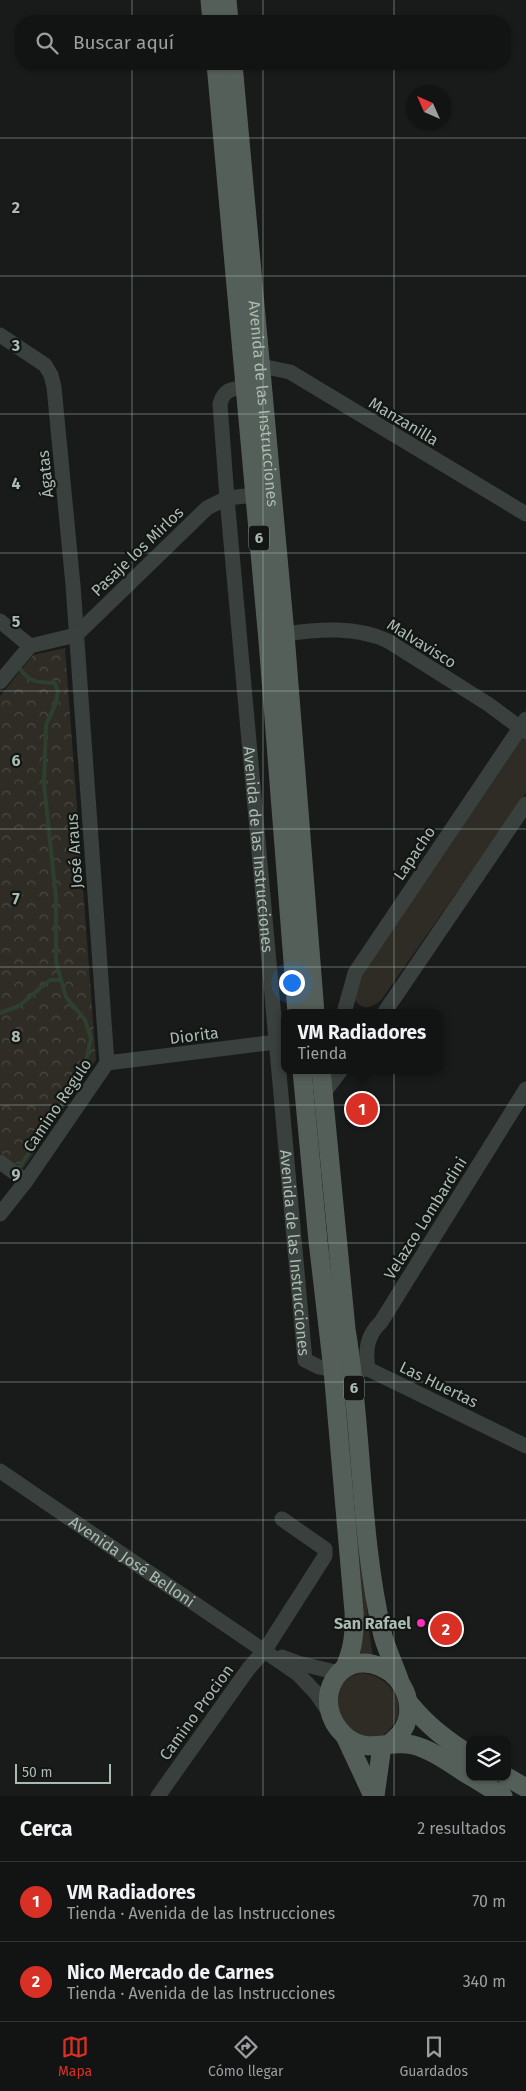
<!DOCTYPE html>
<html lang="es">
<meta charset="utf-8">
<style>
body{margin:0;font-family:"Fira Sans",sans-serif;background:#1f2122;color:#f1f3f6}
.controls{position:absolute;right:15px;bottom:15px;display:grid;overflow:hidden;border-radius:10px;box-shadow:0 1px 4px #0004}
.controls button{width:45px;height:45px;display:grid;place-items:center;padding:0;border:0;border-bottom:1px solid #313334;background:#121414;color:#f1f3f6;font:25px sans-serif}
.compass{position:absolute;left:406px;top:85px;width:45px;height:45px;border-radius:50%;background:#121414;box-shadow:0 1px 4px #0004;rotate:315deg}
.scale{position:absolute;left:15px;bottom:12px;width:96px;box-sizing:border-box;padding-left:5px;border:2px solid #aabbb0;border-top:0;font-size:14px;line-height:18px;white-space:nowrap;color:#aabbb0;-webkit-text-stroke:4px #131615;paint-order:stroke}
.you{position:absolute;left:291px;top:982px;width:18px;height:18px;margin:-12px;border:4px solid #fff;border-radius:50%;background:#1a73e8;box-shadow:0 0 0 8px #1a73e833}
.badge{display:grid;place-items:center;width:32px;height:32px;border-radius:50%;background:#d93025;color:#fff;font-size:16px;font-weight:700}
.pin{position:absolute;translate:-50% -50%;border:2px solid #fff;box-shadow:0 1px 5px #0006}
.popup{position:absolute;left:281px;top:1009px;width:162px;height:65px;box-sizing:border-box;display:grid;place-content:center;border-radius:10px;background:#121414;filter:drop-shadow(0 1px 4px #0005);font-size:16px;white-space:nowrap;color:#9c9ea0}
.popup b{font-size:19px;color:#f1f3f6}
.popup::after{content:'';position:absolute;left:50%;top:100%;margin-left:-10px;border:10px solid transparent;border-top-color:#121414}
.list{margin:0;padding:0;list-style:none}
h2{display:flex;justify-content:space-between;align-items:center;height:65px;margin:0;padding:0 20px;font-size:21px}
h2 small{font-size:16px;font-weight:400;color:#9c9ea0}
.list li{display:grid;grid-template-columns:32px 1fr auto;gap:15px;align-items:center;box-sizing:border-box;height:80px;padding:0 20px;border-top:1px solid #313334}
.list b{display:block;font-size:19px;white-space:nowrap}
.list p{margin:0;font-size:16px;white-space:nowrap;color:#9c9ea0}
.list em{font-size:16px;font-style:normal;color:#9c9ea0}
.icon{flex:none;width:28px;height:28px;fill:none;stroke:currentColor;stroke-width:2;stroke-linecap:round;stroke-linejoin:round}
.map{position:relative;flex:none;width:526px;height:1796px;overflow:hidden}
.search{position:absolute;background:#121414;box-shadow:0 1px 4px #0004;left:15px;right:15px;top:15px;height:55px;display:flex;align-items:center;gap:12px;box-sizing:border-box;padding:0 18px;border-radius:20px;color:#9c9ea0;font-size:19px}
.sheet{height:225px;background:#121414}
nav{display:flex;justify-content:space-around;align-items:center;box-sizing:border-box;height:70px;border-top:1px solid #313334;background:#121414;font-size:14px;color:#9c9ea0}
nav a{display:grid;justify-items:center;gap:2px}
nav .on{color:#d93025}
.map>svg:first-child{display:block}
</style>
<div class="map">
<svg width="526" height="1796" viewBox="0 0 526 1796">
<defs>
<pattern id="forest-crowns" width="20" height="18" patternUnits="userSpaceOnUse" patternTransform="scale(1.25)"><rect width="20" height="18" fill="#2e2c24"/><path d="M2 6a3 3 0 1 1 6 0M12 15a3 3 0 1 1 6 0" fill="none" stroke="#4a4941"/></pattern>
</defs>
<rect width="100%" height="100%" fill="#181b1a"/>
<path fill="#2e2c24" d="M526,738V793L382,999C372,1009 362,1011 354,999L358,978L518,740Z
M347,1393L369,1629L373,1658L358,1657L341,1394Z
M362,1673C390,1675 412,1707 389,1730C383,1737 377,1738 368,1737C333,1732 322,1679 362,1673Z"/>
<path fill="url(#forest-crowns)" d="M65,648L96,1060L23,1169L0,1153V696L33,655Z"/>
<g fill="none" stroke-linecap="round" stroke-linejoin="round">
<path stroke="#2d402f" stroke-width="4" d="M0,1013L19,1006L50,980H61
M18,1169L84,1071L91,1038L85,1020L66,997L56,962V898L44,784L46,725L55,705L58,692L55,683C36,682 29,683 18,666"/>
<g stroke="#39403d" stroke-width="15">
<path d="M0,335L45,365L51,375L54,387L73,585L107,1063"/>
<path d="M261,366L290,372L526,514"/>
<path id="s1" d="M246,387C232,389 224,389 220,404L227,498L305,1360L319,1367L333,1370L368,1369L526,1446"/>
<path d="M0,621L30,646"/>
<path d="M285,634C318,629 357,626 388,641L488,704L526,732"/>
<path d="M76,635L207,508L227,498L255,495"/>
<path d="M0,682L30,646L76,635"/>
<path d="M344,1013L355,973L526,719"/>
<path d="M384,1013L526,804"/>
<path d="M107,1063L284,1041"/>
<path d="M323,1094L341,1070"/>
<path d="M0,1162L26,1181"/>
<path d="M0,1214L26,1181L107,1063"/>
<path d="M368,1369C365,1350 367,1335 381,1322L526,1089"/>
<path id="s2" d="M0,1471L298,1674L316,1693L331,1715"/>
<path d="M282,1657L298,1663L339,1673"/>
<path d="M158,1796L249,1668L265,1650L325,1556V1549L282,1519"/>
</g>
<g stroke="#555f59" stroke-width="19">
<path d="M210,0L212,21"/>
<path d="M227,0L229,21"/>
<path d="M216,64L268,641L297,1013"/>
<path id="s3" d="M233,64L285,634L315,1013"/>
<path d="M302,1070L318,1241L333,1370L354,1612C355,1633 353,1650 344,1669"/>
<path d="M321,1070L346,1329C363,1430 359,1535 383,1636C387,1650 394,1665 399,1679"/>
<path d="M409,1703C428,1726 445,1739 470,1755"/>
<path d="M345,1736L373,1796"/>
<path d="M389,1744C393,1741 397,1737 400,1734C418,1711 406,1678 381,1667C338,1648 309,1701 344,1735C367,1756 387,1739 413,1745C433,1750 452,1765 470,1776"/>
<path d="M472,1777L503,1796"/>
<path d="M507,1777L526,1788"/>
<path d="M375,1796L382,1746"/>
</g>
</g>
<path fill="none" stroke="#aabbb0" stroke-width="1" stroke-opacity="0.55" d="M132,0V21M263,0V21M394,0V21M132,64V1796M263,64V1796M394,64V1796M0,138H526M0,276H526M0,414H526M0,553H526M0,691H526M0,829H526M0,967H526M0,1105H526M0,1243H526M0,1382H526M0,1520H526M0,1658H526"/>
<circle fill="#fc2fb9" stroke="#131615" stroke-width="2" cx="421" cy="1623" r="5"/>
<g text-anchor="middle" stroke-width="4.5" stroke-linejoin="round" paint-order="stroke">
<g fill="#131615" stroke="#7d8a82" stroke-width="1">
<rect x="249" y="525.5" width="20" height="25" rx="4"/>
<rect x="344" y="1375.5" width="20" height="25" rx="4"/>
</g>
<g font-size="15" font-weight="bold" fill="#aabbb0">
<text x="259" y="543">6</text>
<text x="354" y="1393">6</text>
</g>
<g font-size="16" fill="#aabbb0" stroke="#131615">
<text dy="6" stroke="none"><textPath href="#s3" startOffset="341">Avenida de las Instrucciones</textPath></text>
<text transform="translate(404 421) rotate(31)" y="6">Manzanilla</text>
<text transform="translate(45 474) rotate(-96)" y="6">Ágatas</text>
<text transform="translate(137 551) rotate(-44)" y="6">Pasaje los Mirlos</text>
<text transform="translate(422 643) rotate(32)" y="6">Malvavisco</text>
<text dy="6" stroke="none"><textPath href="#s1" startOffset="481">Avenida de las Instrucciones</textPath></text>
<text transform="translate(74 851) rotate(-94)" y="6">José Araus</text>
<text transform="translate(414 853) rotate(-56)" y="6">Lapacho</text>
<text transform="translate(194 1035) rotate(-7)" y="6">Diorita</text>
<text transform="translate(57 1105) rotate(-56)" y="6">Camino Regulo</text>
<text transform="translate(425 1218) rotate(-58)" y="6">Velazco Lombardini</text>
<text dy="6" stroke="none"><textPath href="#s1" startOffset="886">Avenida de las Instrucciones</textPath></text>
<text transform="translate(439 1384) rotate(26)" y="6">Las Huertas</text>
<text dy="6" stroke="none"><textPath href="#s2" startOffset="160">Avenida José Belloni</textPath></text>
<text transform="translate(196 1712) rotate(-54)" y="6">Camino Procion</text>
</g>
<g font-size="16" font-weight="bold" fill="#aabbb0" stroke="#131615" text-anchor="end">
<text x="411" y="1629">San Rafael</text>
</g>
</g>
<g font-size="16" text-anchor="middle" font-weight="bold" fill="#aabbb0" stroke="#131615" stroke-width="4.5" stroke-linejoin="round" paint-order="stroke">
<text x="16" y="213">2</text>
<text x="16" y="351">3</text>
<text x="16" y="489">4</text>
<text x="16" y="627">5</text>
<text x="16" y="766">6</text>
<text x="16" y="904">7</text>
<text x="16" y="1042">8</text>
<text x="16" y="1180">9</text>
</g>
</svg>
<div class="controls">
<button><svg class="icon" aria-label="layers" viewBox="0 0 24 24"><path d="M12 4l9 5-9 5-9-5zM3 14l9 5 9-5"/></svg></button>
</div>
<svg class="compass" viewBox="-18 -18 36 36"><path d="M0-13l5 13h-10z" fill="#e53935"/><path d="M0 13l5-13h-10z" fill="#9c9ea0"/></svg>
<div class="scale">50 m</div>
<div class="you"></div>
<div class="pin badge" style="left:362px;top:1109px">1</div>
<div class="popup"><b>VM Radiadores</b>Tienda</div>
<div class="pin badge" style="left:446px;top:1629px">2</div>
<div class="search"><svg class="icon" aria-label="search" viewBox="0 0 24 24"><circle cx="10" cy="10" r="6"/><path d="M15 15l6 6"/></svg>Buscar aquí</div>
</div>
<section class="sheet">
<h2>Cerca<small>2 resultados</small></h2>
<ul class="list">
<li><span class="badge">1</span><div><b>VM Radiadores</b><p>Tienda · Avenida de las Instrucciones</p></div><em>70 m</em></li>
<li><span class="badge">2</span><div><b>Nico Mercado de Carnes</b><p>Tienda · Avenida de las Instrucciones</p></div><em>340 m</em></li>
</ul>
</section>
<nav>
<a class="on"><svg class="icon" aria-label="map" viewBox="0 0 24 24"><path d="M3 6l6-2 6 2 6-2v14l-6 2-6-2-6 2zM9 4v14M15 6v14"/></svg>Mapa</a>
<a><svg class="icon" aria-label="directions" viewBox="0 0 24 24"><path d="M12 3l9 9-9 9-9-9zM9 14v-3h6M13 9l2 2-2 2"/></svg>Cómo llegar</a>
<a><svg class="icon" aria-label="saved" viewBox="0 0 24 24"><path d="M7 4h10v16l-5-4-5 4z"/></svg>Guardados</a>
</nav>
